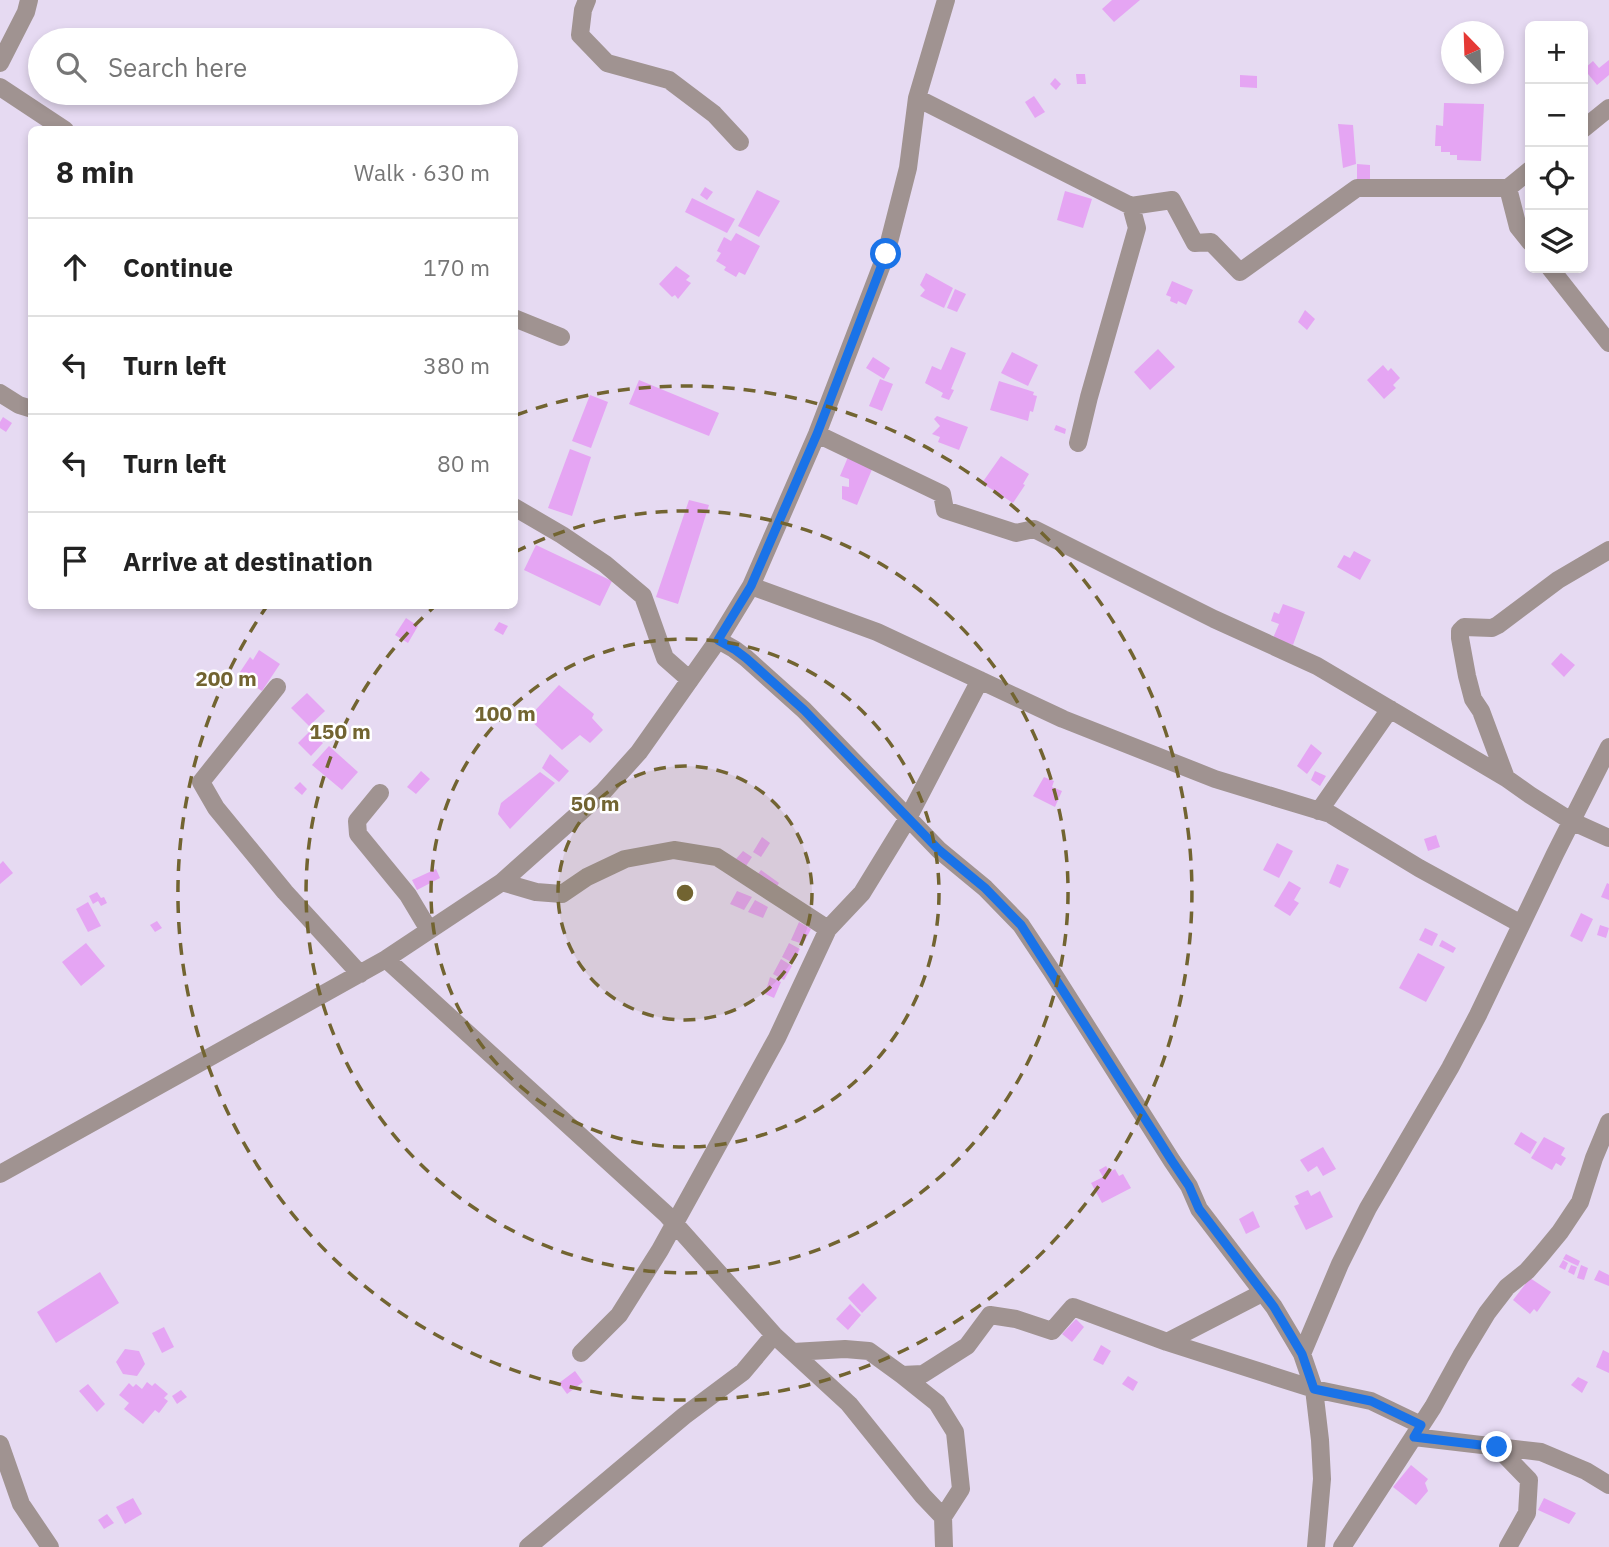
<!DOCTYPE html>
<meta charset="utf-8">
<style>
body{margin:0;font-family:"IBM Plex Sans",sans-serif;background:#f6f6f6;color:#222}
.controls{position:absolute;right:21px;top:21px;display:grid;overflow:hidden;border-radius:10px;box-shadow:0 4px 10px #0003}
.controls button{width:63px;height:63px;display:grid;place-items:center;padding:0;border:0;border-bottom:2px solid #e0e0e0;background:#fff;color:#222;font:35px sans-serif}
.compass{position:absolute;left:1441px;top:21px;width:63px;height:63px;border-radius:50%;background:#fff;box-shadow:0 4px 10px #0003;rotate:337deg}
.stop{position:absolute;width:21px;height:21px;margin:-16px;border:5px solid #1a73e8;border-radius:50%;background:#fff}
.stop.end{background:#1a73e8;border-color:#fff;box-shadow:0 2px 7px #0008}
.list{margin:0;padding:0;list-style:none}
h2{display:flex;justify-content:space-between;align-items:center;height:91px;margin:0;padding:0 28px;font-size:30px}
h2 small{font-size:23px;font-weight:400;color:#767676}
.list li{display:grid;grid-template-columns:46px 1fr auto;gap:21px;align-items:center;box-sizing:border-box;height:98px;padding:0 28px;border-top:2px solid #e0e0e0}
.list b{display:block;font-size:26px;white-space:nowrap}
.list em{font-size:23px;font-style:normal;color:#767676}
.icon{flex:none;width:38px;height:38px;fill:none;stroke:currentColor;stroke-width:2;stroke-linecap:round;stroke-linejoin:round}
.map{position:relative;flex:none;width:1609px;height:1547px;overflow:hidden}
.search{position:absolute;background:#fff;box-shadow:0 4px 10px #0003;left:28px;top:28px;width:490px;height:77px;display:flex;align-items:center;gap:18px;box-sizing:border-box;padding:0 24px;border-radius:38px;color:#767676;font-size:26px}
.panel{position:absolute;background:#fff;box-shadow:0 4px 10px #0003;left:28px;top:126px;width:490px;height:483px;border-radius:10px}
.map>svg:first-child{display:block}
</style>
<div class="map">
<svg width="1609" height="1547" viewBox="0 0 1609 1547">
<rect width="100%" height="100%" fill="#e6daf2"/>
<path fill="#e5a5f3" d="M1112,0H1140L1114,22L1102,9Z
M1609,60V75L1597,85L1584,69L1593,61L1599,68Z
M1076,74H1085L1086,84H1077Z
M1240,75L1257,76V88L1240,87Z
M1055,78L1061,84L1056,90L1050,84Z
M1034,96L1045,112L1035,118L1025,102Z
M1444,103L1484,104L1481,161L1457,160V155H1450V152H1441V146H1435L1436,125L1443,126Z
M1338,124L1353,125L1356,164L1343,168Z
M1357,164L1370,165V181H1357Z
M705,187L713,192L707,200L700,195Z
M757,190L780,201L759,237L738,226Z
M1065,191L1092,199L1083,228L1057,220Z
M692,198L735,219L727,233L685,212Z
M736,233L760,246L745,275L739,272L736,277L724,270L726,267L716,261L721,253L717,251L724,237L731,241Z
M676,266L690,276L686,280L691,283L678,299L675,295L672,297L659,284Z
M926,273L953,288L944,308L920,296L925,290L920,285Z
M1172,281L1193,290L1186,305L1178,301L1177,304L1170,301L1171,297L1166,295Z
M955,289L966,294L957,312L947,308Z
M1305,310L1315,319L1307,330L1298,322Z
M951,347L966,353L951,389L954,390L949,400L941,397L943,393L925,383L932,366L941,370Z
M1158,349L1175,367L1150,390L1134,372Z
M1012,352L1038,365L1028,386L1001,373Z
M873,357L890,368L884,379L866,368Z
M1383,365L1388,371L1391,368L1400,378L1393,385L1396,388L1384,399L1367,380Z
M880,379L893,384L882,411L869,406Z
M639,380L719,413L709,436L629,404Z
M999,381L1034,392L1033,395L1037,396L1033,412L1030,411L1028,421L990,410Z
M590,395L608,402L591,448L572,441Z
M937,416L968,427L959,450L938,442L940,437L932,434L940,426L934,419Z
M3,417L12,423L6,432L0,428V422Z
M1056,425L1066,429L1065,434L1054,430Z
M570,449L591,457L572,516L548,508Z
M1001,456L1029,474L1023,484L1025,485L1013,503L982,483Z
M848,457L873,467L857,505L842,499V486L849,487V479L840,476Z
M689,500L709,505L678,604L656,597Z
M536,545L612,581L600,606L524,570Z
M1354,551L1371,560L1360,580L1337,567L1344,555L1350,558Z
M1283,604L1305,612L1293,645L1273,638L1279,624L1271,621L1274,612L1279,614Z
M406,618L418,626L408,643L395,635Z
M499,622L508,626L503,635L494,630Z
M259,650L280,664L262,691L241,678L240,672L250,657L253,660Z
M1561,653L1575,665L1564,677L1551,664Z
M559,685L594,714L592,718L603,730L590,743L580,735L562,750L528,718Z
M307,693L325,711L309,726L291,708Z
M310,731L323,743L311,756L298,743Z
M1311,744L1322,753L1307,774L1297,766Z
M329,746L358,772L342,790L312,765Z
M550,754L569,771L559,782L542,768Z
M421,771L430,779L416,794L407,787Z
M1315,771L1326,776L1320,786L1311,780Z
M540,772L555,783L510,829L498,814L501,803Z
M1044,777L1054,781L1052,787L1062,791L1055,807L1033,796Z
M300,782L307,789L302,795L294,788Z
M1436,835L1440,847L1428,851L1424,839Z
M762,837L770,843L761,857L753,852Z
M1277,843L1293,851L1279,878L1263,870Z
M743,851L752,857L746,866L736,859Z
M3,861L13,873L0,884V864Z
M1337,864L1349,869L1340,888L1329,883Z
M436,869L440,878L417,890L412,880Z
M761,870L779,883L773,892L755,878Z
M1289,881L1301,888L1294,900L1299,903L1290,916L1274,906Z
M1607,883L1609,884V900L1601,897Z
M737,891L752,897L744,910L730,904Z
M97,892L101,898L104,897L107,903L101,906L98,901L93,904L89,896Z
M755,900L768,907L763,918L748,912Z
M88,902L101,926L88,932L76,909Z
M1581,913L1593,919L1582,942L1570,936Z
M157,921L162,928L155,932L150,925Z
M799,922L811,929L803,944L791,940Z
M1600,925L1609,928L1606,938L1597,935Z
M1425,928L1438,934L1432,946L1419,940Z
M1442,940L1456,948L1453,953L1439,946Z
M86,943L105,966L81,986L62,962Z
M789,943L800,949L793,963L782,957Z
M1418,953L1445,967L1426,1002L1399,988Z
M781,959L792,966L784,980L773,974Z
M770,977L781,982L774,998L765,994Z
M1521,1132L1537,1142L1530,1154L1514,1144Z
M1544,1137L1565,1148L1561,1155L1566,1158L1561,1166L1556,1163L1552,1170L1531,1158Z
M1323,1147L1336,1169L1323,1176L1317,1166L1308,1172L1300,1160Z
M1106,1166L1110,1172L1115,1169L1119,1176L1123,1174L1131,1188L1102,1203L1091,1183L1103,1177L1099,1170Z
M1308,1190L1311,1196L1320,1191L1333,1217L1306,1230L1294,1206L1299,1204L1295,1196Z
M1253,1211L1260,1227L1246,1234L1239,1219Z
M1566,1254L1580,1261L1578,1266L1563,1259Z
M1563,1260L1568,1263L1565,1270L1559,1267Z
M1571,1265L1577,1267L1574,1275L1568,1272Z
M1581,1265L1588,1268L1584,1280L1577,1278Z
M1599,1270L1609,1275V1286L1594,1280Z
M100,1272L119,1303L56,1343L37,1312Z
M1530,1278L1551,1292L1537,1312L1534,1309L1530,1314L1513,1300Z
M863,1283L877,1298L862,1313L848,1298Z
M850,1304L861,1315L848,1330L836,1319Z
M1076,1319L1084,1327L1072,1342L1062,1334Z
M164,1327L174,1347L162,1353L152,1333Z
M1101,1345L1111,1351L1103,1365L1093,1360Z
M125,1349L139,1351L145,1364L137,1376L123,1374L116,1362Z
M1603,1350L1609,1353V1373L1596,1367Z
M575,1371L583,1382L567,1394L559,1383Z
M1128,1376L1138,1382L1133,1391L1122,1384Z
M1578,1377L1588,1382L1582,1393L1571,1385Z
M147,1382L152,1386L155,1383L168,1394L164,1398L168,1401L159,1413L155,1410L143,1424L124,1409L129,1403L119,1395L129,1383L133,1387L136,1384L142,1389Z
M88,1384L105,1404L97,1412L79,1391Z
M181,1390L187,1397L177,1404L172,1396Z
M1411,1465L1428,1479L1425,1483L1428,1491L1416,1505L1393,1487Z
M133,1498L142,1514L125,1524L116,1507Z
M1544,1498L1576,1513L1569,1524L1538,1510Z
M107,1514L114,1523L104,1529L98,1520Z"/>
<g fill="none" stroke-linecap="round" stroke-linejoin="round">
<path stroke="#a09391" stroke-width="18" d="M587,0L583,10L580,35L607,63L669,80L714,114L740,142
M0,63L26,12L29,0
M0,87L65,130
M917,98L1131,206L1172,200L1195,243L1211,242L1240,272L1357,188H1508
M1583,129L1609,108
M1530,170L1508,188L1518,227L1530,242
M1550,268L1609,343
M514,318L561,337
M0,393L19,405L32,409
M817,434L942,494L945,510L1016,533L1034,529L1214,619L1317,666L1506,778
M1078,443L1089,397L1137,228L1131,206
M514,507L562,535L605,564L643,596L665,658L690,680
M1609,550L1558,580L1498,625L1492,628L1464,627L1460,631V638L1467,676L1473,699L1481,711L1506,778L1530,795L1571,821L1609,838
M751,586L877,632L1063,719L1215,779L1330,814L1419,868L1521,924
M718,640L734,649L746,658L804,710L939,850L985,888L1021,925L1051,970L1172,1161L1189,1186L1199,1209L1274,1307L1302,1354L1314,1389L1320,1440L1322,1479L1316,1547
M277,687L201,782L216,808L285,892L360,974
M380,793L357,821L358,834L408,895L429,930
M1319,811L1390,709
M502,882L536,892L562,894L587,877L625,859L674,850L717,857L828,929
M386,959L666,1214L774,1335L849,1404L923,1496L943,1517L944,1547
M0,1174L386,959L502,882L603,792L639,752L718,640L751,586L817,434L886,254L908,168L917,98L946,0
M1167,1342L1262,1293
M793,1352L845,1349L869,1351L902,1375L923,1374L967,1346L990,1315L1016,1319L1052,1331L1073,1307L1167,1342L1314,1389L1371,1401L1421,1425
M581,1353L619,1315L660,1250L777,1038L828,929L862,893L908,818L980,680
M1302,1354L1340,1264L1368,1208L1450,1068L1478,1015L1555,854L1609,747
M902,1375L937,1403L955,1432L961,1489L943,1517
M1414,1437L1541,1452L1586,1471L1609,1485
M0,1444L21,1504L50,1547
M1497,1447L1529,1480L1527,1513L1508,1547
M528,1547L684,1416L743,1372L774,1335
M1342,1547L1433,1407L1461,1356L1487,1313L1507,1287L1527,1271L1541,1255L1560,1232L1580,1202L1594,1158L1609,1122"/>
</g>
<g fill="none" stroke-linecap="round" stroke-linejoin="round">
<path stroke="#1a73e8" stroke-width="9" d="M886,254L817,434L751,586L718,640L734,649L746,658L804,710L939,850L985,888L1021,925L1172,1161L1189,1186L1199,1209L1274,1307L1302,1354L1314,1389L1371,1401L1421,1425L1414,1437L1497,1447"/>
</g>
<circle cx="685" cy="893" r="127" fill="#726431" fill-opacity=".12"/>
<g fill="none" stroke="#726431" stroke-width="3.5" stroke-dasharray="12 9">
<circle cx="685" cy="893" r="127"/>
<circle cx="685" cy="893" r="254"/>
<path d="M515 552A381 381 0 1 1 433 608"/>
<path d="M516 415A507 507 0 1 1 267 606"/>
</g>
<circle cx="685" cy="893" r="10" fill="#726431" stroke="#fff" stroke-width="3.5"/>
<g font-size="21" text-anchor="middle" font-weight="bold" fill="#726431" stroke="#fff" stroke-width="5" stroke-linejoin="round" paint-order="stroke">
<text x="226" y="686">200 m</text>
<text x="505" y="721">100 m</text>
<text x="340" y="739">150 m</text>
<text x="595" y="811">50 m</text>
</g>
</svg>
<div class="controls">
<button>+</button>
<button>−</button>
<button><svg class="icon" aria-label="locate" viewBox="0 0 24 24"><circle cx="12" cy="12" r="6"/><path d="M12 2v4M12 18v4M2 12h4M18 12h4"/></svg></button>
<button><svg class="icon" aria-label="layers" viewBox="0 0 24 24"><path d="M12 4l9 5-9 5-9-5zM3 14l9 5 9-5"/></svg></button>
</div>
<svg class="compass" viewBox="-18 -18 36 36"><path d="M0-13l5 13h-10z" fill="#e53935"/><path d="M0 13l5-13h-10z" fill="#767676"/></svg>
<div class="stop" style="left:886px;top:254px"></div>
<div class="stop end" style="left:1497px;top:1447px"></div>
<div class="search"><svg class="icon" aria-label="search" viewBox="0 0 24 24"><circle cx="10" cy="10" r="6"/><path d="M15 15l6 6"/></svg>Search here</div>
<section class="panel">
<h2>8 min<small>Walk · 630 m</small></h2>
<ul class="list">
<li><svg class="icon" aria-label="ahead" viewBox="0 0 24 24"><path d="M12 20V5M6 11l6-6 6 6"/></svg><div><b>Continue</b></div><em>170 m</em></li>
<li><svg class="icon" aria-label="left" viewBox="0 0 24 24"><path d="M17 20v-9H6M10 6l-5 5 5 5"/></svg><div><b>Turn left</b></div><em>380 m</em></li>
<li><svg class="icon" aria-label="left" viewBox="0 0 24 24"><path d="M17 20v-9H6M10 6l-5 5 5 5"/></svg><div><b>Turn left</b></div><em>80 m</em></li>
<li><svg class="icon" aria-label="arrive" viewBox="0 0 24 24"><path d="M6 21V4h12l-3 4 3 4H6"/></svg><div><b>Arrive at destination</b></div></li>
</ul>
</section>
</div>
